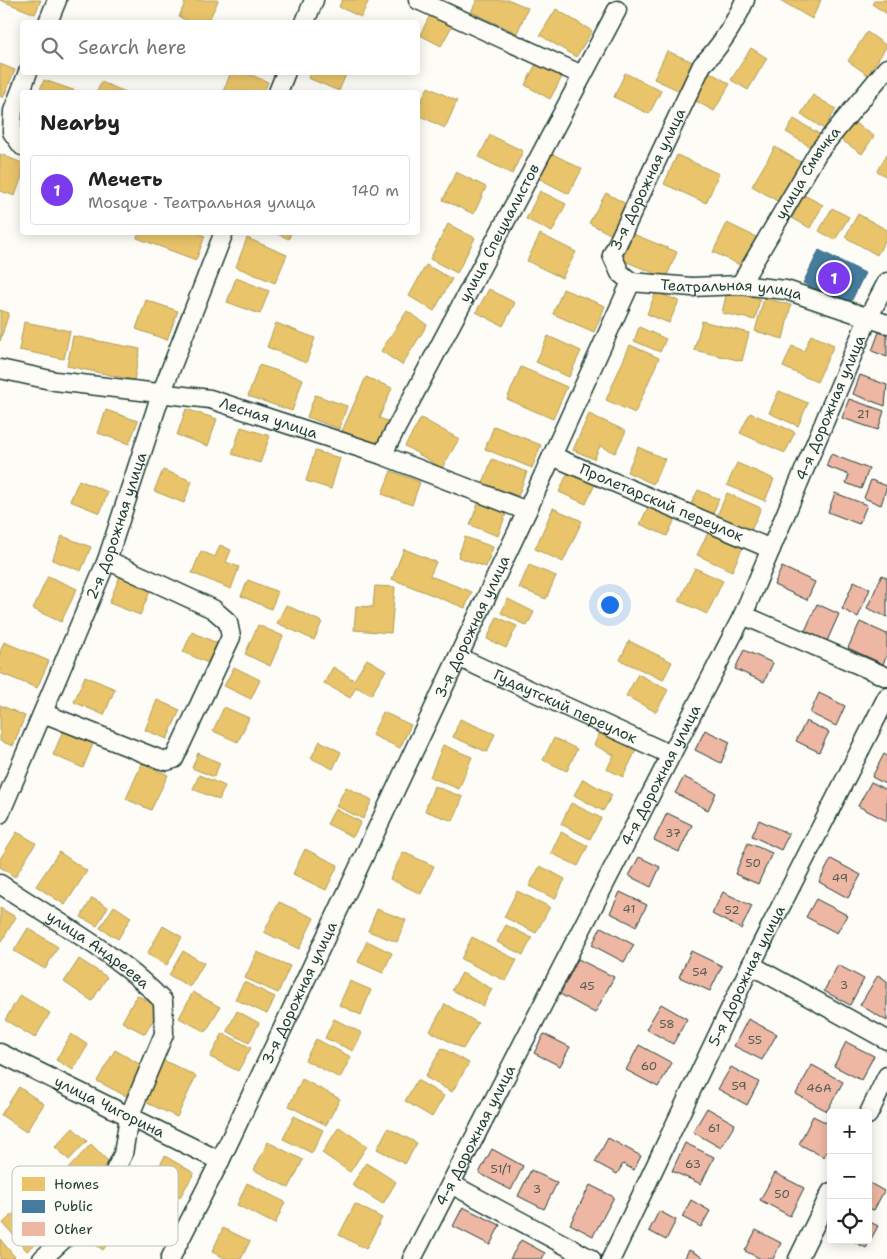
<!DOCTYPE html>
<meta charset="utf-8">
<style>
body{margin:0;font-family:"Shantell Sans",sans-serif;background:#f2f2f2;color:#222}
.controls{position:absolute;right:15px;bottom:15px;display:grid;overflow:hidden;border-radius:5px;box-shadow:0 2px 12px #0003}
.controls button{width:45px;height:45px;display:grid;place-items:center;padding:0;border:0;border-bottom:1px solid #e0e0e0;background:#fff;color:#222;font:25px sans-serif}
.you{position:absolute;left:609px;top:604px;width:18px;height:18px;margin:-12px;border:4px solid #fff;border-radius:50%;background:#1a73e8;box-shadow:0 0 0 8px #1a73e833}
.badge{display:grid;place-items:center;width:32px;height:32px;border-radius:50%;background:#7c3aed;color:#fff;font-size:16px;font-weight:700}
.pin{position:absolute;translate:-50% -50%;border:2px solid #fff;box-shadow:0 1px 5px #0006}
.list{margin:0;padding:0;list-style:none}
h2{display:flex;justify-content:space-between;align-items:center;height:65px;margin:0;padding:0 20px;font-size:21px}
h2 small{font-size:16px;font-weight:400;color:#767676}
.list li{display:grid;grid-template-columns:32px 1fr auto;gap:15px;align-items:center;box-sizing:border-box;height:70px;margin:0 10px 10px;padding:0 10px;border:1px solid #e0e0e0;border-radius:5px}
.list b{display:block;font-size:19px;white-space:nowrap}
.list p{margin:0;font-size:16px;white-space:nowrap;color:#767676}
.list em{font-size:16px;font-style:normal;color:#767676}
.icon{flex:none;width:28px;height:28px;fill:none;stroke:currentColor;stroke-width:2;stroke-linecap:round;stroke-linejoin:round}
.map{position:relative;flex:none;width:887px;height:1259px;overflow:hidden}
.search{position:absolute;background:#fff;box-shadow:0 2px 12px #0003;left:20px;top:20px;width:400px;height:55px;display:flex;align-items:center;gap:12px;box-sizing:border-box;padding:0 18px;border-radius:5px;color:#767676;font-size:19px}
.panel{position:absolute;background:#fff;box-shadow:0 2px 12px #0003;left:20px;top:90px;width:400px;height:145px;border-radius:5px}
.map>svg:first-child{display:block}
</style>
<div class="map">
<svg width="887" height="1259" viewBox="0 0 887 1259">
<rect width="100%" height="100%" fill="#fdfcf7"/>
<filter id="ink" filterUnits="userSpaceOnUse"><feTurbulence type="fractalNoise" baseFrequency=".02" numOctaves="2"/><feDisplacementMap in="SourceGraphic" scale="10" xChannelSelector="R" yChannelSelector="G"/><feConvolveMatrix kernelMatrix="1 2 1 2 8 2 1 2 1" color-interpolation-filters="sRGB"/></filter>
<g filter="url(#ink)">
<path fill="#e9c46a" stroke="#ac9c5a" d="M0,0H41L35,14Z
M186,0H217L218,1L208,22H191L179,17Z
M342,0H369L361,17L339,7Z
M477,0H510L528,8L517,33L471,12Z
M780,0H821L812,19Z
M875,0H887V14L872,4Z
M556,9L592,31L576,57L540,35Z
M430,15L452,26L441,46L420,35Z
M867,32L887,46L868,75L848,61Z
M751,48L767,58L748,90L731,80Z
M667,51L693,62L680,91L654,79Z
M0,64L15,70L3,98L0,96Z
M536,64L562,77L550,99L525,85Z
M708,71L730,84L714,111L692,99Z
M231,72H244L268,82L264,92H223Z
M311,72H347L339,91L308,78Z
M625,73L661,91L649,114L614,97Z
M44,80L79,92H39Z
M101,82L126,92H97Z
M428,87L457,101L445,128L418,115V108Z
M813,95L836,109L824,129L801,114Z
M794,119L821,135L814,149L786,132Z
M852,121L874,136L862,154L840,139Z
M490,135L523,151L512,174L479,157Z
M775,147L802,163L779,202L752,186Z
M551,153L582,169L569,194L538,178Z
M0,154L22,163V176L15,196L0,191Z
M887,154V177L877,171Z
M677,155L719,174L706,203L664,184Z
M456,172L486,187L474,214L443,200Z
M540,191L566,204L552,232L526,219Z
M606,193L628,205L612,235L589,223Z
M804,195L823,205L810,228L792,218Z
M832,208L849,217L835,240L819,231Z
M858,214L887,230V237L877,255L845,237Z
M727,223L758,238L744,267L713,252Z
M448,224L475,238L457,273L430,259Z
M139,232H196L205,236L196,260L137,238Z
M273,232H291L289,239Z
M540,234L576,252L562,278L527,261Z
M633,234L677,252L666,278L622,260Z
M247,238L287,255L275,283L236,267Z
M426,265L452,279L434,311L409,296Z
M236,278L269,291L260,314L227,302Z
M489,289L515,303L503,326L476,312Z
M563,289L605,306L594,332L553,314Z
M727,291L760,299L755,320L722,313Z
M656,292L679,301L669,323L647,314Z
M764,298L791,305L783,339L755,331Z
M146,300L178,311L167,340L136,329Z
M0,310L9,313L0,341Z
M407,311L427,325L402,365L381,351Z
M702,321L749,333L742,361L694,350Z
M24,322L70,331L64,359L19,350Z
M276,323L315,338L306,363L267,347Z
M639,327L666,339L660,352L634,341Z
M811,335L834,345L817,382L783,367L792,346L804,351Z
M73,336L140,349L134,380L67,366Z
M548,336L581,351L569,377L536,362Z
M630,345L659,358L635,413L606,400Z
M259,365L303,379L292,411L248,396Z
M521,367L567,387L553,419L507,399Z
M366,377L392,388L379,418L390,422L379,447L342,431Z
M779,391L808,403L798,426L769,413Z
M315,395L347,406L339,429L307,417Z
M186,409L217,419L208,446L177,435Z
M106,410L138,421L129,444L98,433Z
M750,413L795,432L785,453L740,433Z
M589,414L626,431L615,453L600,446L594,459L573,450Z
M421,418L459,439L442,468L405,446Z
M494,426L541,445L532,468L485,449Z
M241,427L270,436L260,463L232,454Z
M638,447L665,459L653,484L627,472Z
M315,451L340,458L331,489L306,481Z
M492,459L527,472L518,496L483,483Z
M737,463L774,479L765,501L727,485Z
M163,470L192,481L184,503L154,491Z
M569,470L596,482L586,504L559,492Z
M391,471L420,482L412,505L382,494Z
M79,480L108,492L100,513L70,501Z
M698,490L719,499L712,516L690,506Z
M727,493L761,508L750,533L716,518Z
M479,501L507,511L498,536L470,525Z
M649,505L676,517L667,536L640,524Z
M553,508L582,521L563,562L535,549Z
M709,531L743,547L732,571L697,555Z
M62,536L91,547L81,571L52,560Z
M465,537L493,547L486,567L458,557Z
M220,545L231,550L226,562L239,567L231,589L192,573L201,551L215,557Z
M404,549L436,562L430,576L472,592L465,608L392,579Z
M529,565L556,576L546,599L519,588Z
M695,568L723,581L707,614L679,601Z
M48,576L77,589L61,622L33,609Z
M120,576L151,589L140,615L109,603Z
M248,580L278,592L271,609L241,596Z
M375,586L395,587L391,633L354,630L356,606L373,607Z
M508,599L534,612L527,626L501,613Z
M286,605L322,622L314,640L277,623Z
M497,617L517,626L506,648L487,639Z
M258,625L283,636L270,666L245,654Z
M192,632L217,643L208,663L183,652Z
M629,641L672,662L663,680L620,660Z
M4,642L49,661L37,688L0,673V652Z
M367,659L386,670L371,695L356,687L350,698L324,683L333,667L354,680Z
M234,667L260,680L251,699L224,686Z
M638,674L668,690L656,712L626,696Z
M85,676L115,689L104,715L74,702Z
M157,700L180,710L167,739L145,730Z
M0,705L25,716L13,746L0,741Z
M224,707L249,718L238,742L213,731Z
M383,712L411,725L400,748L372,735Z
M460,719L495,734L487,752L453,737Z
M602,728L638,746L623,777L607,769L614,755L594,745Z
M63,731L93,744L83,768L53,755Z
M554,738L577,749L567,771L543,760Z
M320,741L341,752L333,769L311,758Z
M443,745L472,757L459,789L430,777Z
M198,753L220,763L214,777L192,768Z
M142,763L168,775L151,810L126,799Z
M199,775L225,786L219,800L193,789Z
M583,779L612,795L603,811L574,795Z
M434,786L463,797L453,821L425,811Z
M346,787L372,800L363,819L336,806Z
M571,803L601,818L590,839L561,824Z
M335,809L361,822L353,837L327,824Z
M17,832L36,843L15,877L0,867V859Z
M561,832L588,846L578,866L551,853Z
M305,849L338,865L326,890L293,874Z
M59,852L87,871L65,905L36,886Z
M403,852L434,866L421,894L390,879Z
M540,866L565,879L555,899L529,886Z
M517,891L550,907L536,933L504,917Z
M92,898L108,907L97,926L81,917Z
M279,902L314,918L299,949L264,932Z
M114,906L131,917L118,939L100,928Z
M0,908L16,917L1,942H0Z
M377,909L406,920L397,942L368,931Z
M506,925L532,938L523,955L497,942Z
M163,926L182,937L167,965L147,954Z
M28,928L58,947L45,969L14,951Z
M472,937L517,960L506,981L461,959Z
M367,941L392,953L383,973L358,962Z
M183,951L204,963L190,987L169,975Z
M257,952L290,966L278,993L245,978Z
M79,959L107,977L92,1001L64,982Z
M462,973L492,989L483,1006L452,990Z
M350,981L371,990L361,1015L339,1005Z
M244,982L275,997L267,1014L235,999Z
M193,992L220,1007L206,1032L179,1018Z
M20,995L50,1013L35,1038L5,1020Z
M137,995L160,1008L145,1034L122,1022Z
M445,1004L478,1023L463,1049L430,1031Z
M237,1011L259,1023L249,1043L227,1031Z
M334,1019L362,1033L353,1051L325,1038Z
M223,1033L251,1048L238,1071L210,1057Z
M71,1034L88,1045L73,1070L56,1060Z
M316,1039L351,1057L340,1078L305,1060Z
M442,1048L469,1063L452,1092L425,1077Z
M115,1050L143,1066L126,1096L97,1081Z
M163,1060L196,1076L177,1117L143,1101Z
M302,1079L340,1099L326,1125L289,1106Z
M417,1080L444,1096L432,1117L405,1101Z
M19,1087L44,1104L26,1132L1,1115Z
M294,1116L323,1130L312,1153L283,1139Z
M339,1127L367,1146L350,1172L322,1153Z
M73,1128L87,1141L69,1160L55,1147Z
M388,1128L417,1143L405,1164L377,1149Z
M268,1142L303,1160L289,1188L254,1170Z
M91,1144L109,1162L85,1188L67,1170Z
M165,1156L194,1173L180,1197L151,1180Z
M366,1163L396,1182L383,1204L352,1185Z
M247,1183L285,1202L275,1224L237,1205Z
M355,1204L382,1218L366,1249L339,1235Z
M18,1210L42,1239L27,1251L3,1223Z
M96,1214L118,1229L103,1250L81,1234Z
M223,1228L250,1241L241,1259H227L212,1252Z
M0,1239L15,1257L12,1259H0Z"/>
<path fill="#457b9d" stroke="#3a687e" d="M819,250L865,273L849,306L803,283Z"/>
<path fill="#eeb7a3" stroke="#1f3d34" d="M879,332L887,335V357L872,351Z
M860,375L887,385L885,406L853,394Z
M849,399L884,411L878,430L842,418Z
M831,454L869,469L861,489L846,483L849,475L826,466Z
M871,480L887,486L881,505L864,498Z
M835,493L867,505L859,524L828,512Z
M782,567L815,582L807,600L774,585Z
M882,575L887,578V617L867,608Z
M854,581L870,589L858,617L842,609Z
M817,604L839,614L827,641L805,631Z
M860,622L887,634V655L883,664L848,648Z
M744,650L773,663L764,682L735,669Z
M819,693L845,706L836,726L810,713Z
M806,721L829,732L819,752L796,741Z
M705,730L730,742L721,763L695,750Z
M884,754L887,756V785L872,777Z
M684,777L716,793L708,810L675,793Z
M871,782L887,790V821L858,806Z
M667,813L692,825L679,852L654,840Z
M759,820L789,834L781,850L752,836Z
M748,843L772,853L758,884L735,874Z
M639,857L660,867L651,887L629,876Z
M831,859L861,875L848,898L819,882Z
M620,892L647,905L636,926L610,913Z
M723,892L752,906L741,929L712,914Z
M816,899L847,915L837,933L806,917Z
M601,927L634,945L624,962L592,945Z
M691,951L722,966L710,991L679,977Z
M578,959L614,977L595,1013L560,994Z
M838,965L864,979L850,1005L824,991Z
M878,975L887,981V1021L860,1005Z
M661,1004L687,1019L673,1044L646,1029Z
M748,1019L777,1034L762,1060L734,1046Z
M544,1034L570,1047L560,1066L534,1053Z
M846,1042L874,1056L861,1080L834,1066Z
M639,1045L672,1063L658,1087L626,1070Z
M812,1065L843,1082L827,1111L796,1094Z
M731,1067L759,1082L747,1105L718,1089Z
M707,1108L735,1124L721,1148L693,1132Z
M813,1116L831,1125V1144L824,1157L799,1144Z
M608,1138L641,1156L634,1170L623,1164L617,1174L595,1162Z
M685,1143L714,1157L701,1184L672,1171Z
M492,1149L523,1166L511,1190L479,1173Z
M531,1170L557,1183L544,1209L518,1196Z
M775,1173L804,1188L790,1216L760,1200Z
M868,1182L884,1191L874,1210L868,1208Z
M590,1185L614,1197L593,1236L570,1224Z
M691,1200L710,1211L701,1227L682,1217Z
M463,1207L500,1225L490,1245L453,1226Z
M659,1211L676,1220L666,1240L649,1231Z
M868,1221L878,1226L866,1248L851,1240H868Z
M756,1230L781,1243L773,1259H761L745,1251Z
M521,1240L545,1253L542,1259H510Z
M689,1250L706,1259H684Z"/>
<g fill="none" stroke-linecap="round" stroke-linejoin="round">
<defs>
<g id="street">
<path d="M418,0L582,75"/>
<path d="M48,22L57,0"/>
<path d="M305,22L314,0"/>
<path d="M278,92L286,72"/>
<path d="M22,146L12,132L13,111L28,72"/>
<path id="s1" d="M631,282L692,287L740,285L786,290L887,324"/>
<path id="s2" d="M740,285L818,152L887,68"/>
<path id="s3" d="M0,369L55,381L210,399L382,455L527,511"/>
<path id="s4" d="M382,455L617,10"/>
<path id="s5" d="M552,456L771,549"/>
<path d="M743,615L887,677"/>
<path id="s6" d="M458,657L671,755"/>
<path d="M43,713L159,759L167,761L174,759L231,637L228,622L213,609L107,560"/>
<path id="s7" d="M0,814L107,560L161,394L224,232"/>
<path id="s8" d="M0,884C54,920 118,954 163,1001L164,1034L129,1117L123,1154L103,1196L77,1227L42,1259"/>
<path d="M751,965L887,1040"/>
<path id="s9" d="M0,1053L220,1161"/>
<path d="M868,1115L887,1076"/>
<path d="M451,1184L591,1259"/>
<path id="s10" d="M170,1259L220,1161L527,511L631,282L620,273L612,255L702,65C721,46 734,25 745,0"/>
<path id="s11" d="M412,1259L743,615L869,316L887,282"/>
<path id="s12" d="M611,1259L751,965L887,697"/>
<path d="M798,1259L831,1192"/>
</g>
</defs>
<use href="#street" stroke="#1f3d34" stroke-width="21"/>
<use href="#street" stroke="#fdfcf7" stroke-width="18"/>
</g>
</g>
<g text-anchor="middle" stroke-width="5" stroke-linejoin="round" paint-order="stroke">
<g font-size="12" fill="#535c50">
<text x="863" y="418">21</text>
<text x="673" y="837">37</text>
<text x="753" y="867">50</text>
<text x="840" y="882">49</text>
<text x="629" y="913">41</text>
<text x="732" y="914">52</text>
<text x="700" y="976">54</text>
<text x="844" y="989">3</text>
<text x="587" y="990">45</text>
<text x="667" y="1028">58</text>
<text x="755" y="1044">55</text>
<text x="649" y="1070">60</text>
<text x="739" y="1090">59</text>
<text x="819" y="1092">46А</text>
<text x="714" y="1132">61</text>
<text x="693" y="1168">63</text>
<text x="501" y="1173">51/1</text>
<text x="537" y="1193">3</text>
<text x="782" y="1198">50</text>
</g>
<g font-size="15" fill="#1f3d34" stroke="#fdfcf7">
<text dy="5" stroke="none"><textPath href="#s2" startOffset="131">улица Смычка</textPath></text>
<text dy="5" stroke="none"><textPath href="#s10" startOffset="1198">3-я Дорожная улица</textPath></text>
<text dy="5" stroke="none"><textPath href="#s4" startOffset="251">улица Специалистов</textPath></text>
<text dy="5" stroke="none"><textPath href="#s1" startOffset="101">Театральная улица</textPath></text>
<text dy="5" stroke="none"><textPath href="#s11" startOffset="949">4-я Дорожная улица</textPath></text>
<text dy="5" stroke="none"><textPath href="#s3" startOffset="274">Лесная улица</textPath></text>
<text dy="5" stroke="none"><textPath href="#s5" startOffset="119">Пролетарский переулок</textPath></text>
<text dy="5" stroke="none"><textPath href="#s7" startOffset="311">2-я Дорожная улица</textPath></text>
<text dy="5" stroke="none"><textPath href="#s10" startOffset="701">3-я Дорожная улица</textPath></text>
<text dy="5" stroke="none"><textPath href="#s6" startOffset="118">Гудаутский переулок</textPath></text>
<text dy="5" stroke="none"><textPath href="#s11" startOffset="544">4-я Дорожная улица</textPath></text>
<text dy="5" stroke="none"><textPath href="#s8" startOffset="118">улица Андреева</textPath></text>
<text dy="5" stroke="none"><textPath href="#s12" startOffset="314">5-я Дорожная улица</textPath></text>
<text dy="5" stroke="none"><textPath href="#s10" startOffset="296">3-я Дорожная улица</textPath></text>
<text dy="5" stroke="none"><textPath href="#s9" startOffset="122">улица Чигорина</textPath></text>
<text dy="5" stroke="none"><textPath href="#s11" startOffset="139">4-я Дорожная улица</textPath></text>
</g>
</g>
<rect x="12" y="1166" width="166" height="80" rx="8" fill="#fdfcf7" stroke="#bac3bc" stroke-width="1"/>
<rect x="22" y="1177" width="23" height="14" fill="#e9c46a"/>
<rect x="22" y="1200" width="23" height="13" fill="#457b9d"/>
<rect x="22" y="1222" width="23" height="14" fill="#eeb7a3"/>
<g font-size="14" fill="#1f3d34">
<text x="54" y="1189">Homes</text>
<text x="54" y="1211">Public</text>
<text x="54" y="1234">Other</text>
</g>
</svg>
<div class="controls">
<button>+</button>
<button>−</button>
<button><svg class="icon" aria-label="locate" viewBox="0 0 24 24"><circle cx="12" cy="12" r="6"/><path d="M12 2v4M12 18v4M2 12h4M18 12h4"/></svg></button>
</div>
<div class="you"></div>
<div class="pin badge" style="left:834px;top:278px">1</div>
<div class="search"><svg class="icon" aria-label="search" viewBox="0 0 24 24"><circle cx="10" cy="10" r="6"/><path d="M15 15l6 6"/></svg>Search here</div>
<section class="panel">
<h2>Nearby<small></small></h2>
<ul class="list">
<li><span class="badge">1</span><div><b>Мечеть</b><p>Mosque · Театральная улица</p></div><em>140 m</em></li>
</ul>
</section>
</div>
